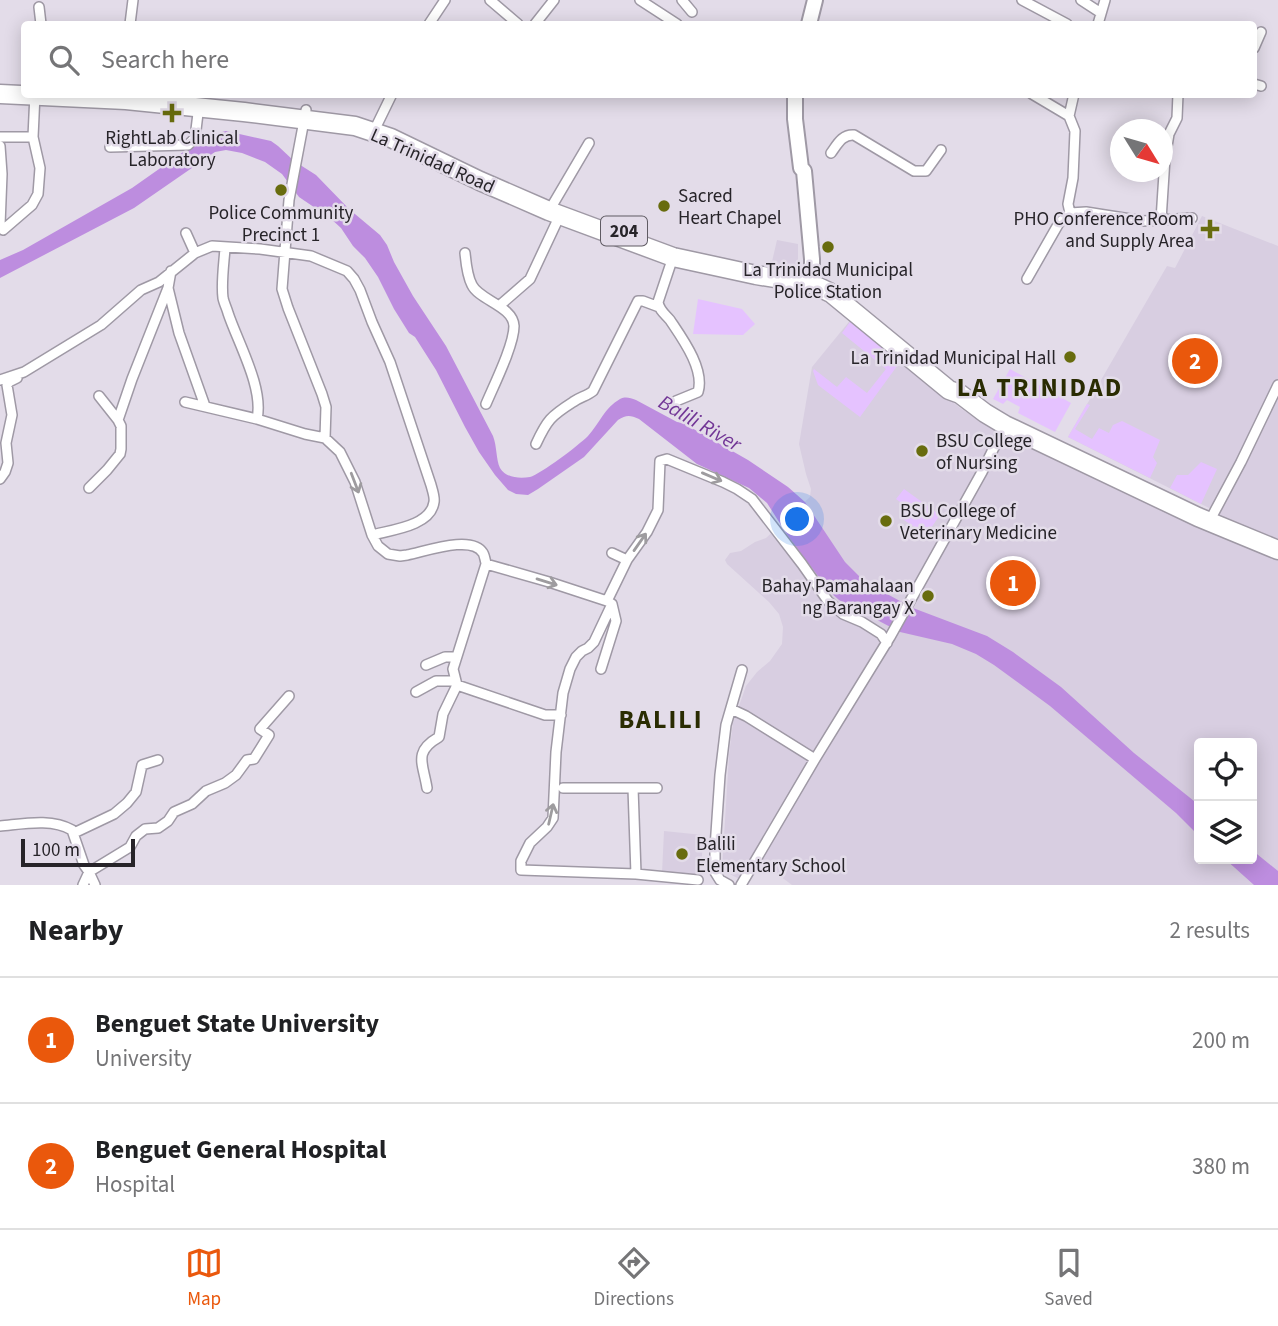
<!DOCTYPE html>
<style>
body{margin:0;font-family:"Source Sans 3",sans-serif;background:#f6f6f6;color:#202124}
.controls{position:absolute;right:21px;bottom:21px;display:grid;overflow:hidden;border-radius:7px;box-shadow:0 4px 18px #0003}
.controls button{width:63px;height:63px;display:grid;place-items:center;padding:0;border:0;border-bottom:2px solid #e0e0e0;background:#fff;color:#202124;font:35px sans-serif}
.compass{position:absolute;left:1110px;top:119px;width:63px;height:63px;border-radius:50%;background:#fff;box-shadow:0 4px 18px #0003;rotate:127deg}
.scale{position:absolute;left:21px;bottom:18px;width:114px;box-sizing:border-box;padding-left:7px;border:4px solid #272429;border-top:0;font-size:19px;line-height:24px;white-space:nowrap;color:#272429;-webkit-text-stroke:5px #e3dce9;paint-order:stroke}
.you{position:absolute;left:798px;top:520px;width:24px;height:24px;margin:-18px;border:5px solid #fff;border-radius:50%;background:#1a73e8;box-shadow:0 0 0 10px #1a73e833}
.badge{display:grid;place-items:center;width:46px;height:46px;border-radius:50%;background:#ea580c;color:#fff;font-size:23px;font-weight:700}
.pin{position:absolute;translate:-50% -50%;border:4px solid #fff;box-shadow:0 2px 7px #0006}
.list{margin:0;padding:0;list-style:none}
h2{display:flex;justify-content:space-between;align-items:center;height:91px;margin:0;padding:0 28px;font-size:30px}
h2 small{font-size:23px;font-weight:400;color:#757577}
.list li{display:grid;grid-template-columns:46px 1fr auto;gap:21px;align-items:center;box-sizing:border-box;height:126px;padding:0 28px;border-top:2px solid #e0e0e0}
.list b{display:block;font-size:26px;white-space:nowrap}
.list p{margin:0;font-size:23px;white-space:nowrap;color:#757577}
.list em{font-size:23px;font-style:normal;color:#757577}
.icon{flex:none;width:38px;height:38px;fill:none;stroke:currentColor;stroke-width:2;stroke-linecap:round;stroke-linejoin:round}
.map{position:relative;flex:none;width:1278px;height:885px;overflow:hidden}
.search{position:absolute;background:#fff;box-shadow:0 4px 18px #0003;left:21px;right:21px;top:21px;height:77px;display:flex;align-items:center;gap:18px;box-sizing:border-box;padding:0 24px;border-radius:7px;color:#757577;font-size:26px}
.sheet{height:343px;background:#fff}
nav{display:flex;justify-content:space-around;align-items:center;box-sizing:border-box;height:98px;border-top:2px solid #e0e0e0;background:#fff;font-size:19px;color:#757577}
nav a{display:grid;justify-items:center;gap:4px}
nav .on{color:#ea580c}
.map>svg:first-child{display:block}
</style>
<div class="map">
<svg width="1278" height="885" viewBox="0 0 1278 885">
<rect width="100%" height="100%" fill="#e3dce9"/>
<path fill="#d8cee1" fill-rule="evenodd" d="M1202,216L1278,246V885H792L760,861L747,883L722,870L729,755L733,723L746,686L757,672L770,661L782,644L783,627L779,614L769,602L727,564L725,560L730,553L741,551L755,542L766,538L810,497L811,489L806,474L799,444L812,367L852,318L960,408L1000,434L1201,529L1211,509L1068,437L1167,266L1175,268ZM1199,743H1252V859H1199Z
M777,240L798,244V269L771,266Z
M664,831L703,835L701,877L662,873Z"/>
<path fill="#e5c2ff" d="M698,299L742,309L755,324L743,335L693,334Z
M850,322L900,362L860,417L818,385L813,371L814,369L837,387L846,377L867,393L886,369L842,333Z
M1010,369L1071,403L1055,432L1018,413L1020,407L1007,400L1003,404L993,399Z
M1087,404L1090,405L1075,429L1092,439L1099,428L1109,433L1113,425L1122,421L1160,440L1153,457L1157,463L1150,478L1068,437Z
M1201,462L1217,469L1201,504L1170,488L1177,475H1188Z
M904,489L940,515L926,535L904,520L911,510L896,499Z"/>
<path fill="#bd8ddf" d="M226,131L271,141L278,146L294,161L316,175L349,209L380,235L387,245L394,262L413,296L446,346L493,436C497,446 496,460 500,468C506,478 520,479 530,477C541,474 579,445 588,436C599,424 605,407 620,399C626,396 630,398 636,400L677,422L683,423L748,460L788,487L805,502L845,562L860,577L874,587L913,608L987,636L1013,652L1061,687L1134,753L1199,805V836L1176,813L1050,706L994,665L976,654L952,644L900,632L839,600L830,592L788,536L767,503L749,488L697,464L639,419C630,415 626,415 618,420L584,457L538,489L528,495L516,494L508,490L495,475L479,452L465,427L436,370L415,337L409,333L394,309L378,277L365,258L353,246L341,228L330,218L299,197L282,174L265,162L242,153L226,150L215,152L134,208L0,278V260L23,250L132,188L206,136Z
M1252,850L1278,871V885H1254L1225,859H1252Z"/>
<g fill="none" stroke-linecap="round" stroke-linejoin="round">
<defs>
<path id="street" d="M490,0L518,24
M640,0L677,24
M682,0L692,12
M1022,0L1067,24
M1081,0L1101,13
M39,7L41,24
M130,24L133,0
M429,24L445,0
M535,24L554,0
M1098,24L1105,0
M1254,48L1261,32
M1254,84L1261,86
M1032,94L1069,116
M1178,94L1177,118L1169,134L1165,158L1161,220L1192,218
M306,110L289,200L282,289L288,308L322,394L326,407L325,438
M374,131L392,94
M0,137H33
M0,146L2,174L0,225L3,230L32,205L38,194L40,168L33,137L35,94
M110,147L188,145L195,138L199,105
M831,153C837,145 842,134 854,135L914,171H926L941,150
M549,211L589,143
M1070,213L1068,204L1073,178L1075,131L1069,116L1074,94
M186,233L195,253
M225,248C224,263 221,283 223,298C224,303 227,309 228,313C238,343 264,388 257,419
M465,253C466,263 467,276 472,285C479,300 513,306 514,326C514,345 494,385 486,404
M1027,279L1059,223L1070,213L1086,212L1143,221L1161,220
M168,288L179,333L205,406
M499,306L530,279L560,215
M0,380L24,372L101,325L141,290L159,282L195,253L212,246L260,249L311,256L347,271L354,279L360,290L372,322L390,362L431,485C432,489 435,497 434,502C431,526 391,530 372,535
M185,402L257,419L305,434L325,438L340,452L355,482L372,535L378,546L388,554L400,556L407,555C424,552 472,534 483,553C484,554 486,563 486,564L453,669L457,685L443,714L439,737C413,752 423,763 427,788
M671,406L676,401L698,392C705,369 682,338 670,320C665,314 659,310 658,302L674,254
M118,420L132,379L168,288L171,271
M536,444C547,420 551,416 573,402C580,397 587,396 593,391L638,301H643L659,307
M0,479L5,472L8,463L6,443L12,415L7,385L9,382L17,378
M89,488L107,470L120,454L121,449V426L118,420L99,396
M1209,522L1241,462L1278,385
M612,553L627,560
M486,564L549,582L607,601L612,604L616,621L601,669
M607,601L627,560L647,532L658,510L660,461L667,459L723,482L737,489L752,499L802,564L828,601L843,614L862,622L881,634L887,643
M612,604L594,642L588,648L582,651L576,657L570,669L563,693L556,752L553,818L547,827L530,843L521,861V870L636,874L698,880
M426,665L445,657H455
M457,685L545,715H561
M416,692L436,681H456
M731,709L746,716L815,759
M563,788H657
M633,788L636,874
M0,826C23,824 51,818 72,830L84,865L89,872L95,885
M74,833L114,814L127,803L136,792L142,765L158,760
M83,885L89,872L130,847L136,836L145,829L158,828L168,821L174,812L192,804L206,791L225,783L236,775L247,760L254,759L269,735L260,729L289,696
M729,885L720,880L715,872V848L720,775L726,725L742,670
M741,885L815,759L890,637L982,472L1005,425"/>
<path id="primary" d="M809,24L815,0
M795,94V119L801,168L804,171L812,259V284"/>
<path id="highway" d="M0,94L126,100L244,112L355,126L391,138L480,181L549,211L673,257L756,275L812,284L831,293L949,390L960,394L985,413L1005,425L1198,517L1278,550"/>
</defs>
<use href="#street" stroke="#9f99a5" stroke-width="12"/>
<use href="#primary" stroke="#9f99a5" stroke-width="18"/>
<use href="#highway" stroke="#9f99a5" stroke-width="21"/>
<use href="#street" stroke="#fff" stroke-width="9"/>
<use href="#primary" stroke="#fff" stroke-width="14"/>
<use href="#highway" stroke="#fff" stroke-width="18"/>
</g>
<defs><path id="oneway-shaft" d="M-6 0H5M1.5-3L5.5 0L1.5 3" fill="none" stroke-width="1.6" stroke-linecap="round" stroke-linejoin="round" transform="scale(1.75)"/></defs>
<g stroke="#9e9c9f">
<use href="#oneway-shaft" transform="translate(712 477) rotate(23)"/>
<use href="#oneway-shaft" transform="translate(355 483) rotate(69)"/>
<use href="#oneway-shaft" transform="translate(640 542) rotate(-55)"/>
<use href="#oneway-shaft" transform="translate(547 582) rotate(17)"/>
<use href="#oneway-shaft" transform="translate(551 814) rotate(-77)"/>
</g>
<g fill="#686c0e" stroke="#e3dce9" stroke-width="2.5">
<path d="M168.5 102.5h7v7h7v7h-7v7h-7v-7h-7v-7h7z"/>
<circle cx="281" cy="190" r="7"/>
<circle cx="664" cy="206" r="7"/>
<path d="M1206.5 218.5h7v7h7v7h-7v7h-7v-7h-7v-7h7z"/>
<circle cx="828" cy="247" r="7"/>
<circle cx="1070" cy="357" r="7"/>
<circle cx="922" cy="451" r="7"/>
<circle cx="886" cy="521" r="7"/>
<circle cx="928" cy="596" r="7"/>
<circle cx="682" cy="854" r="7"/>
</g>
<g text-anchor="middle" stroke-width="5" stroke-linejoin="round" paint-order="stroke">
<rect fill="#e3dce9" stroke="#5f5b63" stroke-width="2" x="601" y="216.5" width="46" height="29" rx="5"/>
<g font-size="18" font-weight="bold" fill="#272429">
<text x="624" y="237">204</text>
</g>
<g font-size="19" fill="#272429" stroke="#e3dce9" text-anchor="start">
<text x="172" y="144" text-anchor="middle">RightLab Clinical<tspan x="172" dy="22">Laboratory</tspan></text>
<text x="678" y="202">Sacred<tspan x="678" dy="22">Heart Chapel</tspan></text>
<text x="281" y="219" text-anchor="middle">Police Community<tspan x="281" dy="22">Precinct 1</tspan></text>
<text x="1194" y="225" text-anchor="end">PHO Conference Room<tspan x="1194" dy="22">and Supply Area</tspan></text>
<text x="828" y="276" text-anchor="middle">La Trinidad Municipal<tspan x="828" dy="22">Police Station</tspan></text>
<text x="1056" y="364" text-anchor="end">La Trinidad Municipal Hall</text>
<text x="936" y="447">BSU College<tspan x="936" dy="22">of Nursing</tspan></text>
<text x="900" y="517">BSU College of<tspan x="900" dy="22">Veterinary Medicine</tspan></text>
<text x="914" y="592" text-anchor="end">Bahay Pamahalaan<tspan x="914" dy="22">ng Barangay X</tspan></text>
<text x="696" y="850">Balili<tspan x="696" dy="22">Elementary School</tspan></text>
</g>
<g font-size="19" fill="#272429" stroke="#e3dce9">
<text transform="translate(433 160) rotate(24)" y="7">La Trinidad Road</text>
</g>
<g font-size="21" font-style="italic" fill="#723696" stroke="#e3dce9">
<text transform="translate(700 423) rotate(30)" y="7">Balili River</text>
</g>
<g font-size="26" font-weight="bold" letter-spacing="2" fill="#2a2c02" stroke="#e3dce9">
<text x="1040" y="396">LA TRINIDAD</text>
<text x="661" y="728">BALILI</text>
</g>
</g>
</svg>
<div class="controls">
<button><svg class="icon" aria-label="locate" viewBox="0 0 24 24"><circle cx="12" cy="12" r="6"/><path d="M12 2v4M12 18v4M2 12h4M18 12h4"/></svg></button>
<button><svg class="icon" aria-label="layers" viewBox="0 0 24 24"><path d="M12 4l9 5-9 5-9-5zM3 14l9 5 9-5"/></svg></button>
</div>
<svg class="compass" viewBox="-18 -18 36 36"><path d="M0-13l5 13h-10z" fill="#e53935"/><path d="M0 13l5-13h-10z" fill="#757577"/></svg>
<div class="scale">100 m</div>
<div class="you"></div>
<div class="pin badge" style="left:1013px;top:583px">1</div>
<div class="pin badge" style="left:1195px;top:361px">2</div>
<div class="search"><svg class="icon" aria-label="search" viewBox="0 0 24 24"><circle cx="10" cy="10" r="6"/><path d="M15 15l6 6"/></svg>Search here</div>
</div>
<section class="sheet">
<h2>Nearby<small>2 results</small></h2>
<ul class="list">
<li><span class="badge">1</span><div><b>Benguet State University</b><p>University</p></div><em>200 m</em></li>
<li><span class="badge">2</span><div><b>Benguet General Hospital</b><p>Hospital</p></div><em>380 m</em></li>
</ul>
</section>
<nav>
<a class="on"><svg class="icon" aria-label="map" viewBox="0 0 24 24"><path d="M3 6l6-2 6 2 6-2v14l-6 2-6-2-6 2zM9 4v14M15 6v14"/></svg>Map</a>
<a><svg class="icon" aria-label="directions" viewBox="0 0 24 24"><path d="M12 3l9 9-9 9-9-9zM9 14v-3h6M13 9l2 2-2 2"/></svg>Directions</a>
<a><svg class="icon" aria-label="saved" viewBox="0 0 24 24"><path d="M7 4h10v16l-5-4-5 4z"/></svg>Saved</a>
</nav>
